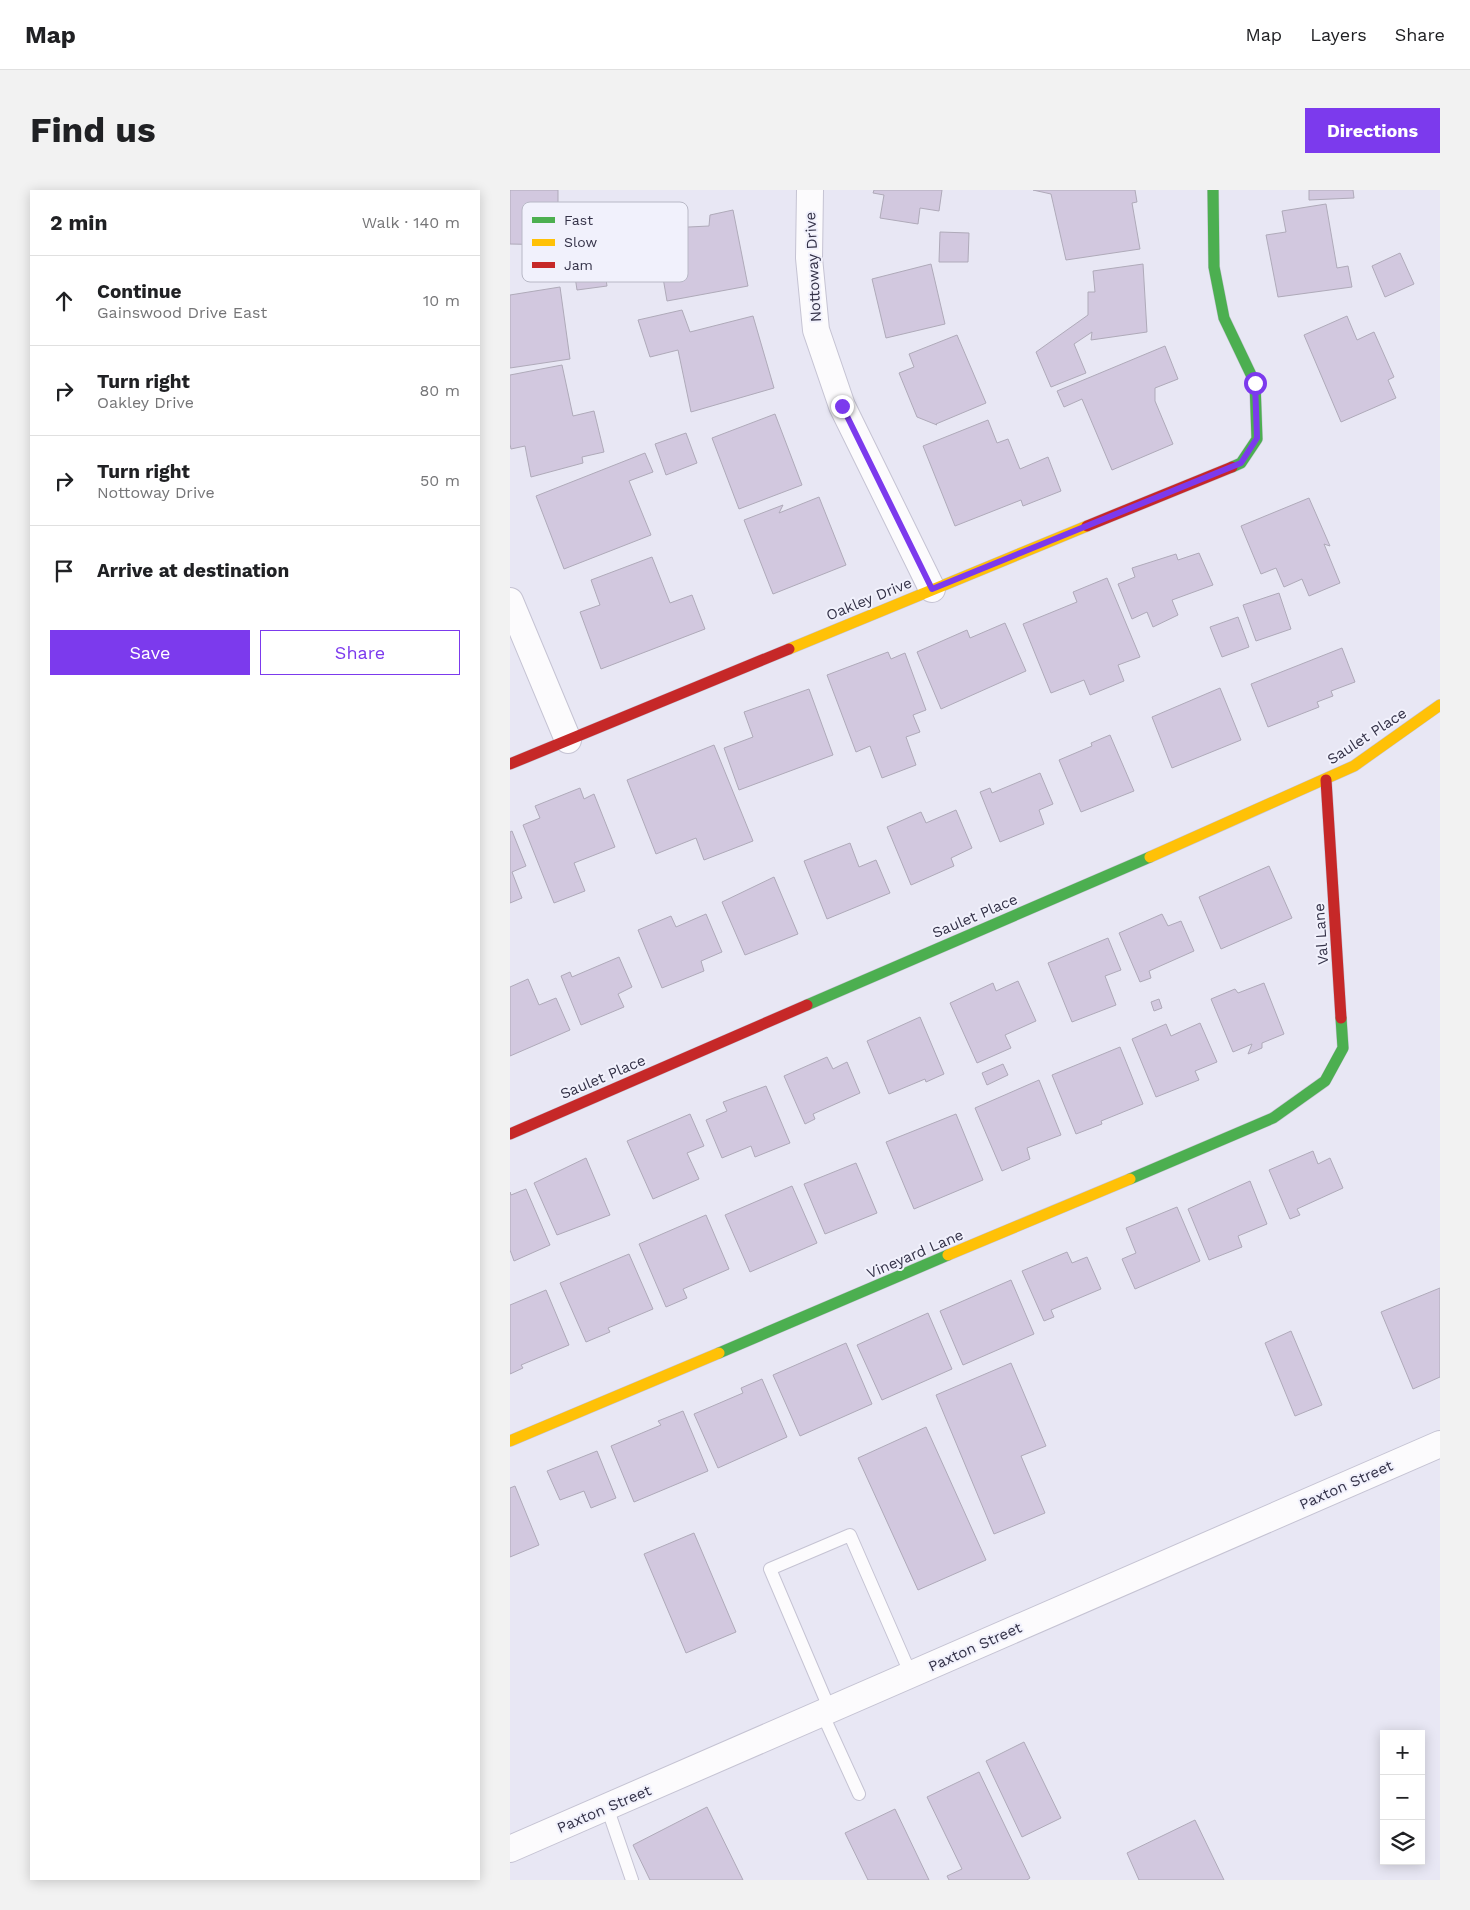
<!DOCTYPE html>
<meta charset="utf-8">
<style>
body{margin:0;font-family:"Work Sans",sans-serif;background:#f2f2f2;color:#202124}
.controls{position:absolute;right:15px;bottom:15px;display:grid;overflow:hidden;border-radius:0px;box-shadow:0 2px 12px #0003}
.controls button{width:45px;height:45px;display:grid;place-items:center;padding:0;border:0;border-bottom:1px solid #e0e0e0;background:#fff;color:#202124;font:25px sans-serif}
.stop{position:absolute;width:15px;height:15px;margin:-11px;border:4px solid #7c3aed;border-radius:50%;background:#fff}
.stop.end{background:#7c3aed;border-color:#fff;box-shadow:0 1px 5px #0008}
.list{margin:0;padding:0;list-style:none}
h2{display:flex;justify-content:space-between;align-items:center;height:65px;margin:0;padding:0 20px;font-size:21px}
h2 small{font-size:16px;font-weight:400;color:#757577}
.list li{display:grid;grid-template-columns:32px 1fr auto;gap:15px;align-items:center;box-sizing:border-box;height:90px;padding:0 20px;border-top:1px solid #e0e0e0}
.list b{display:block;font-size:19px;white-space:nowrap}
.list p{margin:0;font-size:16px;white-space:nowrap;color:#757577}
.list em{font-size:16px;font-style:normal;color:#757577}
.actions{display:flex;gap:10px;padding:15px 20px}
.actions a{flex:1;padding:11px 0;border:1px solid #7c3aed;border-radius:0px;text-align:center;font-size:18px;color:#7c3aed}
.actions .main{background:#7c3aed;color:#fff}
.icon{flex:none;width:28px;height:28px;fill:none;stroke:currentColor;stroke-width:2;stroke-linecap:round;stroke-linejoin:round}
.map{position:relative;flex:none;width:930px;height:1690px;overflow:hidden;border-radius:0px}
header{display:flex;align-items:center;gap:30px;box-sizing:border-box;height:70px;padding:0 25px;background:#fff;border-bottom:1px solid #e0e0e0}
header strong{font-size:24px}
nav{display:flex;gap:28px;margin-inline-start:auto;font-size:18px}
.intro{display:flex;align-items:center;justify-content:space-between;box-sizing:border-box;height:120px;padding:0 30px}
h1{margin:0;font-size:35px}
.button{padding:12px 22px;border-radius:0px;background:#7c3aed;color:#fff;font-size:18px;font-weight:700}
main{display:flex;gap:30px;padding:0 30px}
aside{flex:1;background:#fff;border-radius:0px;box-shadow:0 2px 12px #0003}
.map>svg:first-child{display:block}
</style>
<header>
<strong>Map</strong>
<nav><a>Map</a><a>Layers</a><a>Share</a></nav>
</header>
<div class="intro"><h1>Find us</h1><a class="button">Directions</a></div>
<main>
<aside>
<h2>2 min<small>Walk · 140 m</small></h2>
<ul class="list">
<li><svg class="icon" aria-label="ahead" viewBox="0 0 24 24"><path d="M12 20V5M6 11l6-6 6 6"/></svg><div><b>Continue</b><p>Gainswood Drive East</p></div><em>10 m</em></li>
<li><svg class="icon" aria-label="right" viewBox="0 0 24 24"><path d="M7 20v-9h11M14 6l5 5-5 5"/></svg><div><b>Turn right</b><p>Oakley Drive</p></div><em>80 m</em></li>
<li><svg class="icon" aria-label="right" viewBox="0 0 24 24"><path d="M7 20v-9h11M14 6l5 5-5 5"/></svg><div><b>Turn right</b><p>Nottoway Drive</p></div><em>50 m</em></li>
<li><svg class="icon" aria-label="arrive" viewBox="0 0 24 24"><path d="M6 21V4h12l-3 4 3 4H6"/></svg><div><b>Arrive at destination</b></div></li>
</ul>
<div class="actions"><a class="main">Save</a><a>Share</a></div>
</aside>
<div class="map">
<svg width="930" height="1690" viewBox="0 0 930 1690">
<rect width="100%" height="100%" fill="#e8e7f4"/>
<path fill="#d2c8df" stroke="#afaab9" d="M0,0H48V55L0,54Z
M364,0H432L429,21L410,18L408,34L370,28L374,5L363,3Z
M523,0H625L627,12L622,13L630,59L556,70L541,4Z
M799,0H843L844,8L799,10Z
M816,14L827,78L838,76L842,97L768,107L756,45L776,42L772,21Z
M223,20L238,96L157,111L146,47L107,52L104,27L134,23L138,39L199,36L200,25Z
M430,42L459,43L458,72H429Z
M92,61L97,96L67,100L62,66Z
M890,63L904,94L875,107L862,76Z
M421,74L435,134L376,148L362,89Z
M633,74L637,142L581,150L582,142L564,154L576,183L541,197L526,162L578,125V102H585L583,81Z
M50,97L60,169L0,178V105Z
M172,120L180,142L243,126L264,198L181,222L168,160L140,167L128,130Z
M837,126L847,150L864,142L884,187L878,190L886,208L831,232L794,145Z
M447,145L476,213L426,234L427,235L407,227L389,183L404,177L399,164Z
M655,156L668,189L645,198V211L663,254L602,280L572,209L554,217L547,201Z
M52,175L63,226L84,221L94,262L72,267L73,273L21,287L15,256L1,259L0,254V185Z
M265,224L292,295L229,319L202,248Z
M478,230L487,253L498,249L510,279L538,267L551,301L513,316L511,310L445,336L413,256Z
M176,243L187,273L156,285L145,254Z
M135,263L143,282L119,291L141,345L54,379L26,306Z
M309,307L336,375L263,404L234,330L273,315L269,323Z
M799,308L820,356L814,354L830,393L799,406L792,389L774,397L766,378L751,384L731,336Z
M689,363L703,395L662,410L668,425L643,437L637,422L622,429L608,394L625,387L622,378L666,364L668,370Z
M142,367L160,413L182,405L195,439L91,479L70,422L90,415L81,390Z
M597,388L630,467L608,475L614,491L580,505L574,490L541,503L513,434L567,412L563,402Z
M769,403L781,439L746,451L733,415Z
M728,427L739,457L712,467L700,437Z
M495,433L516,481L431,519L407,462L457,440L460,448Z
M832,458L845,492L821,501L823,506L807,512L809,517L758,537L741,494Z
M378,462L381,469L395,463L416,520L403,525L410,542L396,547L406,575L372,588L360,556L346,562L317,485Z
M710,498L731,550L662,578L642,527Z
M299,499L323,565L229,600L214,558L243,547L234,522Z
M600,545L624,601L571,622L549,570L582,556L581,553Z
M204,555L243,651L194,670L186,648L146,664L117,590Z
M530,583L543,614L529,620L534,634L490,652L470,602L480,598L482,603Z
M70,598L74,609L84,604L105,657L64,673L75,701L44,713L13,635L30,628L25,616Z
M446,620L462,658L441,668L444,676L401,695L377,637L411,622L416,633Z
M2,641L16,676L2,682L12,708L0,713V642Z
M340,653L349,677L366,670L380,703L317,729L294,671Z
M759,676L782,728L711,759L689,707Z
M264,687L288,744L235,765L212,712Z
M196,724L212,762L191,771L194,781L152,798L128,740L161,726L166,737Z
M652,724L658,736L671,731L684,761L639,781L641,788L630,792L609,743Z
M598,748L611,780L595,786L606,815L562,832L538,773Z
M109,767L122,797L108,804L114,817L71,835L51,786L60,782L62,787Z
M18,789L29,815L46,808L60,840L0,866V797Z
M508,791L526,831L495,845L501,858L467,873L440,813L483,793L486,801Z
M754,793L774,844L752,853V858L738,864L742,854L723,862L701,809L725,799L728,803Z
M649,809L652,818L644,821L641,812Z
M410,827L434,884L416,892L415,889L379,904L357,851Z
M690,833L707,872L685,881L689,890L646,907L622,849L656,834L661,846Z
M610,857L633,914L591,931L592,934L566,944L542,885Z
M317,867L323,879L337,872L350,903L303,924L305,929L295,934L274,886Z
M493,874L498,885L477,895L472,883Z
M529,890L551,945L517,958L520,969L492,981L465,918Z
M256,896L280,953L245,967L241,956L212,968L196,930L217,921L213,912Z
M180,924L194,956L177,963L189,989L143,1009L117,951Z
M446,924L473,990L404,1019L376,952Z
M803,961L808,974L820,968L833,998L787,1019L790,1025L780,1029L759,980Z
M76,968L100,1025L47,1045L24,993Z
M346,973L367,1023L315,1044L294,994Z
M740,991L757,1034L728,1046L732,1057L699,1070L678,1019Z
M282,996L307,1053L240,1082L215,1025Z
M16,999L40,1055L4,1071L0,1060V1002L1,1005Z
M667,1017L690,1071L625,1099L612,1069L626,1063L616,1038Z
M196,1025L219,1079L173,1099L177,1108L156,1117L129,1054Z
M557,1062L562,1073L577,1067L591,1099L541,1120L544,1127L534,1131L512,1081Z
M119,1064L143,1119L98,1138L100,1142L76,1152L50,1093Z
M501,1090L524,1144L453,1175L430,1121Z
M930,1098V1187L903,1199L871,1122Z
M36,1100L59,1155L11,1175L13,1178L0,1184V1115Z
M418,1123L442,1179L372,1210L347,1155Z
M781,1141L812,1215L785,1226L755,1153Z
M336,1153L362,1214L290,1246L263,1185Z
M501,1173L536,1256L511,1266L535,1323L484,1344L426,1205Z
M252,1189L277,1247L208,1278L184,1224L233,1203L231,1198Z
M173,1221L198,1281L124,1312L101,1256L151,1235L148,1231Z
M416,1237L476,1370L408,1400L348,1268Z
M87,1261L106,1308L81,1318L74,1301L50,1310L37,1281Z
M5,1296L29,1355L0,1367V1298Z
M184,1343L226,1442L176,1463L134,1364Z
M514,1552L551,1628L512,1647L476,1571Z
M469,1582L520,1688L517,1690H439L437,1686L452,1679L417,1607Z
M197,1617L233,1690H140L123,1655Z
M385,1619L419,1690H358L335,1643Z
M685,1630L714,1690H629L617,1663Z"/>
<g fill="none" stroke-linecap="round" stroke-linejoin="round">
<defs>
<path id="lane" d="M320,1520L260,1379L340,1345L401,1485
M312,1523L349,1604
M97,1617L122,1690"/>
<path id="street" d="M300,0L299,68L306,140L332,216L422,399
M0,411L58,550
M0,1659L930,1254"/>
<path id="fast" d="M703,0L704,77L714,128L745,193L747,249L731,273L722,277
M297,815L640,667
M620,989L763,928L815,891L833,858L831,828
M209,1163L438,1065"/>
<path id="slow" d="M279,459L577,336
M640,667L844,576L930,515
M438,1065L620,989
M0,1251L209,1163"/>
<path id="jam" d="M577,336L722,277
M0,574L279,459
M816,590L831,828
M0,944L297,815"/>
</defs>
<use href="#lane" stroke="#c5c3d3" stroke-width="14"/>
<use href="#street" stroke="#c5c3d3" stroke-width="28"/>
<use href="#fast" stroke="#c5c3d3" stroke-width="12"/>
<use href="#slow" stroke="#c5c3d3" stroke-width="12"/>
<use href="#jam" stroke="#c5c3d3" stroke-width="12"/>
<use href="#lane" stroke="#fcfbfd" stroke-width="12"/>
<use href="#street" stroke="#fcfbfd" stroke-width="26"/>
<use href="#fast" stroke="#4caf50" stroke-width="11"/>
<use href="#slow" stroke="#ffc107" stroke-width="11"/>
<use href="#jam" stroke="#c62828" stroke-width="11"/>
</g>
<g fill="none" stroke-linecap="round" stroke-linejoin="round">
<path stroke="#7c3aed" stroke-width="6" d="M332,216L422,399L731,273L747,248L745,193"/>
</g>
<g text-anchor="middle" stroke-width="4" stroke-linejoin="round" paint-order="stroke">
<g font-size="15" fill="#343248" stroke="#f1f1fc">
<text transform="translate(303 77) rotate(-93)" y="5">Nottoway Drive</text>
<text transform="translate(359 409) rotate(-22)" y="5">Oakley Drive</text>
<text transform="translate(857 546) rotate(-33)" y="5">Saulet Place</text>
<text transform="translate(465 726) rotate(-23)" y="5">Saulet Place</text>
<text transform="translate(811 744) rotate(-94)" y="5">Val Lane</text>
<text transform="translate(93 887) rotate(-23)" y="5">Saulet Place</text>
<text transform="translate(405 1064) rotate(-23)" y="5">Vineyard Lane</text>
<text transform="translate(836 1295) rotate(-24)" y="5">Paxton Street</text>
<text transform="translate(465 1457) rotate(-24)" y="5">Paxton Street</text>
<text transform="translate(94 1619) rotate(-23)" y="5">Paxton Street</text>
</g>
</g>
<rect x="12" y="12" width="166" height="80" rx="8" fill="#f1f1fc" stroke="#b8b8c6" stroke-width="1"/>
<rect x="22" y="27" width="23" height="6" fill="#4caf50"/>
<rect x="22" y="49" width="23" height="7" fill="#ffc107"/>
<rect x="22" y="72" width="23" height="6" fill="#c62828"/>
<g font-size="14" fill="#343248">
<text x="54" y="35">Fast</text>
<text x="54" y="57">Slow</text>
<text x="54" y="80">Jam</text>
</g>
</svg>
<div class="controls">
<button>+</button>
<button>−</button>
<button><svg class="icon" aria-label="layers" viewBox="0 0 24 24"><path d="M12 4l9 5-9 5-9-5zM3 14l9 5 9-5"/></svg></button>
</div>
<div class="stop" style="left:745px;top:193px"></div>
<div class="stop end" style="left:332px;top:216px"></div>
</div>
</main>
